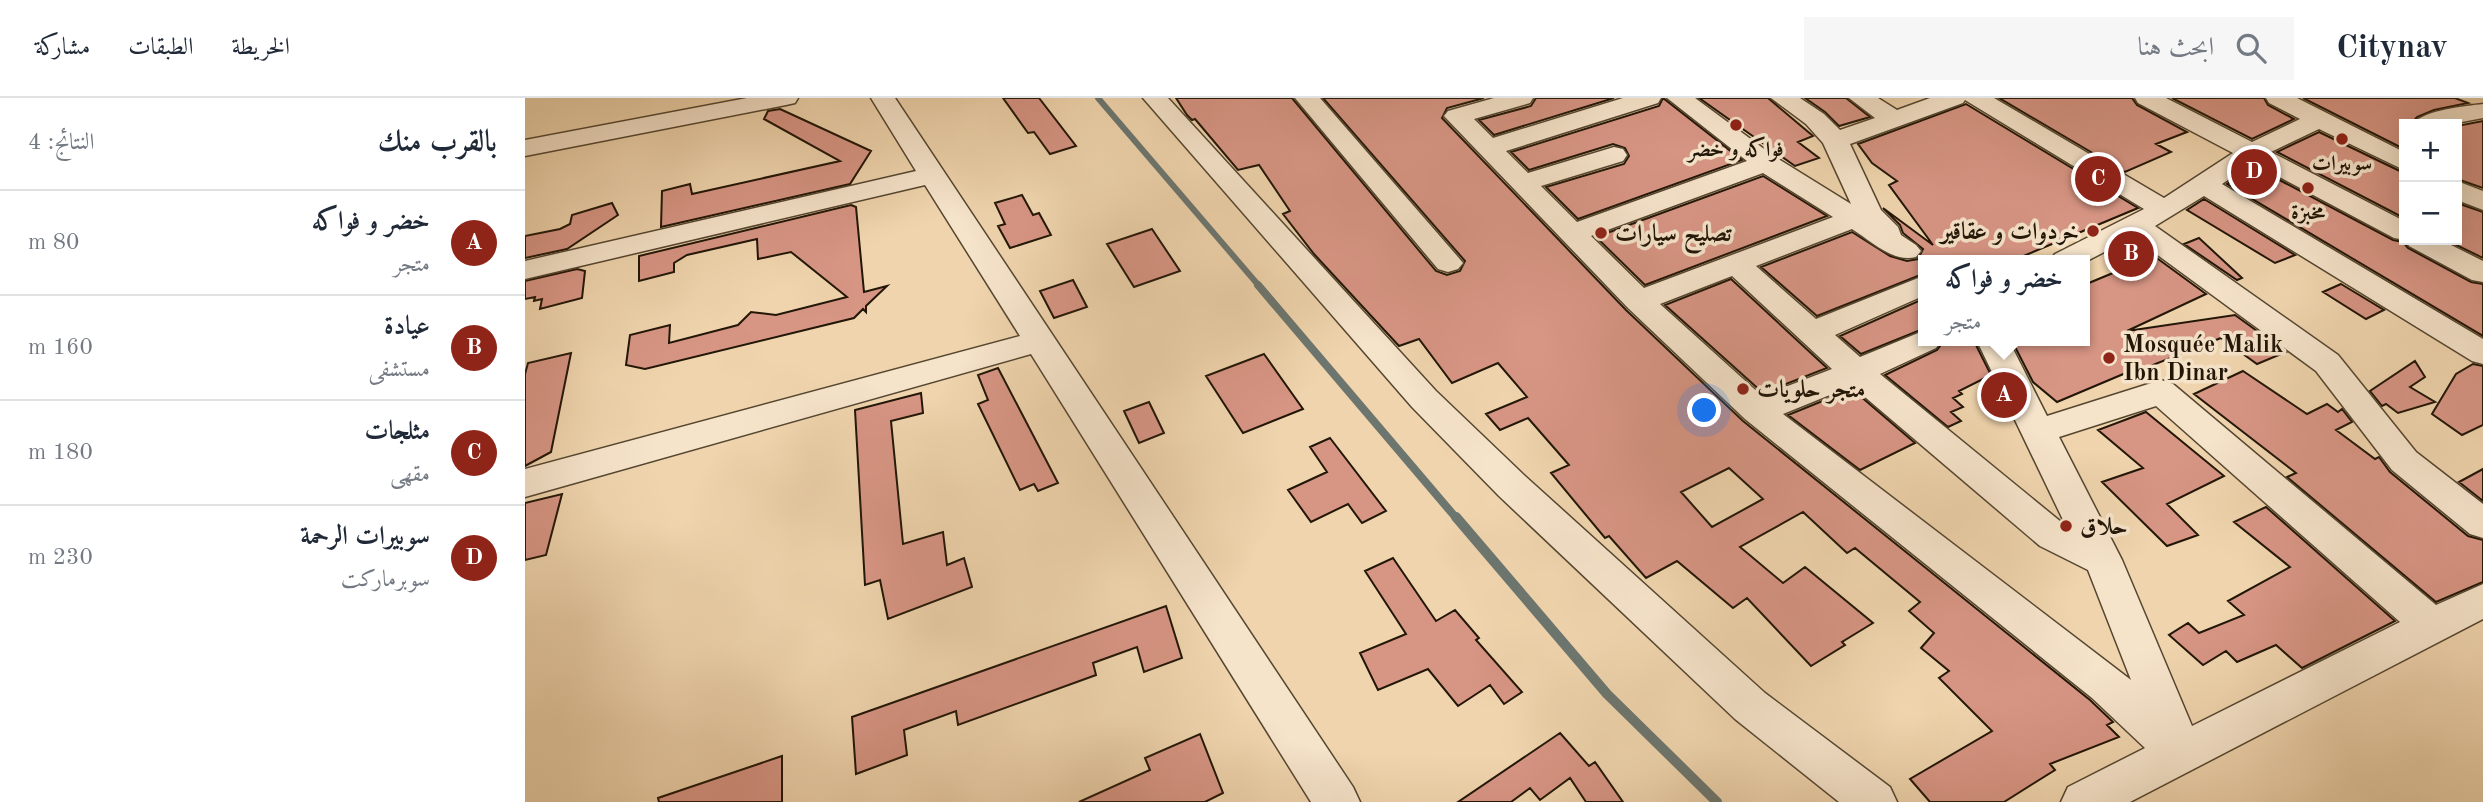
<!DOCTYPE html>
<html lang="ar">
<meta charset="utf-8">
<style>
body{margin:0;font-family:"Old Standard TT",Amiri,serif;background:#f6f6f7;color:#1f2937;direction:rtl}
.controls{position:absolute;right:21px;top:21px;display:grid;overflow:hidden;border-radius:0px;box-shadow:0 7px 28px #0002}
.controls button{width:63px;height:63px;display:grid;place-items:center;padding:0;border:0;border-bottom:2px solid #e0e1e3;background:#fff;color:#1f2937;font:35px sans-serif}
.you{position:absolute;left:1180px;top:313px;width:24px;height:24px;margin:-18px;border:5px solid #fff;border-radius:50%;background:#1a73e8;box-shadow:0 0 0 10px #1a73e833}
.badge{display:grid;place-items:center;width:46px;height:46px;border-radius:50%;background:#8f2418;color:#fff;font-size:23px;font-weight:700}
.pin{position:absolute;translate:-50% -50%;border:4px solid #fff;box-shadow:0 2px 7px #0006}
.popup{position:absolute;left:1393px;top:157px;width:172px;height:91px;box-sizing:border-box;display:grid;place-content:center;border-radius:0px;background:#fff;filter:drop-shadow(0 2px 5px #0005);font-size:23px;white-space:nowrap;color:#747a83}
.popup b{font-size:26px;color:#1f2937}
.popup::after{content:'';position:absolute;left:50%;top:100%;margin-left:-14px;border:14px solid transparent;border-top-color:#fff}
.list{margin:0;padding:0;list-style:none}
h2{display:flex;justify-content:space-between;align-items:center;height:91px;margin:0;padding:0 28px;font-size:30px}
h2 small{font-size:23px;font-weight:400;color:#747a83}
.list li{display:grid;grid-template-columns:46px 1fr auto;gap:21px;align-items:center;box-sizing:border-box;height:105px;padding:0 28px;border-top:2px solid #e0e1e3}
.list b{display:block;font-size:26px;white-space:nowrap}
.list p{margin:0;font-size:23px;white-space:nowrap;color:#747a83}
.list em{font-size:23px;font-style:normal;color:#747a83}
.icon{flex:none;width:38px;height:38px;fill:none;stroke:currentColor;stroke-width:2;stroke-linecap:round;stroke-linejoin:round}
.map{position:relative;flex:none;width:1958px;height:704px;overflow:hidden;direction:ltr}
header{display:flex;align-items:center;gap:42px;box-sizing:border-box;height:98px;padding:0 35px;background:#fff;border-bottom:2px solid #e0e1e3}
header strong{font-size:33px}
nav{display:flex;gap:38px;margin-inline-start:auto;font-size:24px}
.search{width:490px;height:63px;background:#f6f6f7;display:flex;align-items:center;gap:18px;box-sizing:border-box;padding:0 24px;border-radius:0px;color:#747a83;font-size:26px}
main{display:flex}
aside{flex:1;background:#fff}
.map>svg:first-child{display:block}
</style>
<header>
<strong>Citynav</strong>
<div class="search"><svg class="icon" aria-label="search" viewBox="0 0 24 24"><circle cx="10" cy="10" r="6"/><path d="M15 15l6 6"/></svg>ابحث هنا</div>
<nav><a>الخريطة</a><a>الطبقات</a><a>مشاركة</a></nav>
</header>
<main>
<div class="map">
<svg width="1958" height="704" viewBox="0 0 1958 704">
<rect width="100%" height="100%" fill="#efd4ad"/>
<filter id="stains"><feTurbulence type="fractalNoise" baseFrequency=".00286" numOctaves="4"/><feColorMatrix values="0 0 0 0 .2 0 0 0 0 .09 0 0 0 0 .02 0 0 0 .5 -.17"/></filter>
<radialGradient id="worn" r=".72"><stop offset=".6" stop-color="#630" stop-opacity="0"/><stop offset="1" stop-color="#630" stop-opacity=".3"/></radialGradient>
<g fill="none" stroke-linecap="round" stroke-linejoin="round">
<path stroke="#6c766f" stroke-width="6" d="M573,0L735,189"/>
<path stroke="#6c766f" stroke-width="8" d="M733,187L932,421"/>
<path stroke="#6c766f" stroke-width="10" d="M931,419L1082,596L1192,704"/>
</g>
<path fill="#d79584" stroke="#221607" stroke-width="2" fill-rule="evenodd" d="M478,0H514L551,48L525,56L509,34L503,35Z
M651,0H767L911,173L922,177L935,173L940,163L798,0H959L922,10L917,20L1101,212L1218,323L1565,602L1588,624L1582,627L1594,639L1525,666L1530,672L1479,704H1405L1385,681L1467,633L1414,580L1424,573L1396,550L1409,535L1384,513L1395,504L1330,450L1322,455L1278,414L1215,449L1258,485L1280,469L1348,525L1317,544L1320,547L1286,568L1222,500L1208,510L1152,463L1121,480L1084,438L1080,440L1026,375L1044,367L1003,320L975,332L961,316L1002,299L973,265L927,285L894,241L874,248L789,156L758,116L765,113L734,67L713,72L670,21L667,22L662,17ZM1204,370L1238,401L1187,429L1156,394Z
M1011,0H1089L969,37L954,22L1006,8Z
M1138,0L1217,62L1053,121L1021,89L1099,66L1104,58L1100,50L1088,46L1004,72L986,54L1134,8Z
M1174,0H1243L1288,38L1273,44L1294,60L1270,68Z
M1280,0H1321L1345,19L1314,28L1300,14Z
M1474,0H1607L1612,7L1662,34L1631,46L1646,54L1600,74Z
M1647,0H1739L1743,7L1769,21L1727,41Z
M1778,0H1930L1943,5L1909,12L1892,19L1886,26H1879V51Z
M1441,6L1613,110L1489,162H1398V176L1292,218L1236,169L1327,134L1365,158L1382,163L1393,161L1398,151L1378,135L1375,127L1358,110L1408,147L1364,87L1372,83L1347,65L1333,46Z
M255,11L346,53L325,86L136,129L137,93L165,86L167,96L315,63L239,21L243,13Z
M1958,23V90L1932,81V28Z
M1794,34L1879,75V120L1752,54Z
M1728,68L1868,142L1878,144L1883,150L1946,184L1958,186V238L1702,86Z
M1238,78L1302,118L1120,187L1071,139Z
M497,97L508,117L514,115L526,137L485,150L473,128L480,126L470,105Z
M1679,101L1770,157L1750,165L1662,112Z
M87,105L93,117L42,151L0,160V138L35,131L45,126L47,117Z
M1932,105L1958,114V160L1921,142H1932Z
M326,107L331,109L339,194L362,188L341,208V214L338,211L329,220L120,271L101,267L105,237L145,227L144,245L213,227L226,214L251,217L322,199L266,154L233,161L232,141L162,157L149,165V174L114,183V158Z
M627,131L655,173L609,189L582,146Z
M1674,140L1717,180L1712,182L1659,146Z
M1629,158L1681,196L1602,233L1710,217L1761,254L1732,266L1696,240L1618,271L1615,269L1532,304L1508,284L1487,243H1559V187Z
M52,171L60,173L57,200L15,211L17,201L9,203L10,199L0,201V183Z
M1206,181L1302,270L1238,295L1140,207Z
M548,182L562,209L529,220L515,193Z
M1816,186L1859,212L1841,221L1798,194Z
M1398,201V231L1336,256L1315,238Z
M1419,243H1449L1466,277L1434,293L1437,296L1428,300L1438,309L1426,314L1436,323L1423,329L1360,277L1412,252Z
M46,255L26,354L0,368V276L3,265Z
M739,256L778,311L718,335L681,278Z
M1890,263L1900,279L1885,289L1910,304L1873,315L1861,306L1857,308L1845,293Z
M1948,266L1958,268V327L1937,337L1907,316L1931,276Z
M473,270L533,385L513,393L509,386L495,392L453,306L463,302L453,277Z
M1718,273L1782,316L1802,306L1813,314L1817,311L1827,324L1811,332L1850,361L1854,359L1865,374L1943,438L1958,442V484L1911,504L1762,379L1771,375L1669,296Z
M1327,291L1390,345L1335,372L1263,317Z
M396,295L398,315L366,323L378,446L418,434L422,467L439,460L447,489L363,521L355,482L340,487L330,312Z
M624,304L639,335L614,345L599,313Z
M1621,314L1699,378L1642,406L1673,437L1642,448L1577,384L1618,370L1573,332Z
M805,340L861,413L837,425L823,406L786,424L763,392L802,374L785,349Z
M1958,371V403L1934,384Z
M37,396L21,457L0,462V405Z
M1741,409L1870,523L1777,570L1751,547L1712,564L1701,553L1678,567L1644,537L1663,525L1674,535L1719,517L1703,503L1765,469L1709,424Z
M868,460L911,523L930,512L954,540L951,542L997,594L979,606L965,587L933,608L903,571L853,592L835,555L881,536L840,473Z
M641,508L657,560L619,574L612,549L568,565L571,577L433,627L431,613L379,632L382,657L331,676L327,619Z
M1035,635L1064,668L1070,664L1098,704H1061L1045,680L1015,702L1005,690L986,704H933Z
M675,636L698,695L680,704H554L625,672L620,660Z
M257,658V704H134L133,700Z"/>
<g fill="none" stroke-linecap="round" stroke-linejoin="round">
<defs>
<path id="minor" d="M222,0H273L270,5L261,7L0,58V42Z
M346,0H370L828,689L835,704H786L506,256L0,399V371L495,238L400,87L0,181V163L391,73Z
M618,0H643L911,293L1000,378L1240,595L1365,689L1372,704H1314L1210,621L974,398L887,309Z
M770,0H795L933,159L938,165L933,171L923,174L913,171Z
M969,0H1008L1005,5L949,21L968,40L1098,0H1136L1133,5L981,53L1003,75L1089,49L1098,51L1102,57L1098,63L1016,88L1052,124L1222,63L1142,0H1170L1250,59L1326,106L1298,45L1281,26L1246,0H1275L1299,16L1315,32L1350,20L1324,0H1353L1372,12L1405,0H1469L1639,100L1708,55L1613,5L1610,0H1641L1727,44L1775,21L1744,5L1741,0H1772L1879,54V72L1794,31L1746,54L1879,123V142H1916L1958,163V184L1947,182L1884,148L1880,142L1869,140L1728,65L1697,86L1958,241V266L1947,263L1679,98L1630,128L1813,257L1891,354L1958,406V440L1945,436L1867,372L1791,273L1608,139L1560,164L1525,162L1530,156L1619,111L1440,2L1438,5L1325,46L1356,112L1373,129L1376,137L1391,147L1396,153L1391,159C1368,165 1346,143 1327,131L1231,168L1291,221L1398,178V198L1310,237L1335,259L1398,233V243H1416L1411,250L1355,276L1541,428L1452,243H1484L1522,318L1636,282L1648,286L1911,507L1958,486V521L1605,704H1536L1543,689L1620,650L1567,600L1220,321L1103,210L919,18L923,13ZM1238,75L1308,119L1119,190L1066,138ZM1207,178L1307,271L1237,298L1135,206ZM1327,288L1515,448L1563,472L1606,582L1258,316ZM1631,308L1875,524L1667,628L1597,462L1534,339Z
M1958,6V20L1926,26H1888C1898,12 1941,8 1958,6Z
M1932,83L1958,93V112L1932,102Z"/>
</defs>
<use href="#minor" stroke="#554630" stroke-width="3"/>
<use href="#minor" fill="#f5e3ca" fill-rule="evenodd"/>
</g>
<g fill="#8f2418" stroke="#f5e3ca" stroke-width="2.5">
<circle cx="1211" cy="27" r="7"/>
<circle cx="1817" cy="41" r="7"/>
<circle cx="1783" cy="90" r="7"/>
<circle cx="1568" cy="133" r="7"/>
<circle cx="1076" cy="135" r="7"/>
<circle cx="1584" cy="260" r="7"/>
<circle cx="1218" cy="291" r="7"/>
<circle cx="1541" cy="428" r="7"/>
</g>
<g text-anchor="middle" stroke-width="7" stroke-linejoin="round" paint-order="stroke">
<g font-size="21" font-weight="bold" fill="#221607" stroke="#f5e3ca">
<text x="1211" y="58">فواكه و خضر</text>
<text x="1817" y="72">سوبيرات</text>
<text x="1783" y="121">مخبزة</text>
</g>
<g font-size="24" font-weight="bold" fill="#221607" stroke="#f5e3ca" text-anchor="start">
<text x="1554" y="141" text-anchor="end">خردوات و عقاقير</text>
<text x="1090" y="143">تصليح سيارات</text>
<text x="1598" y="254">Mosquée Malik<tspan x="1598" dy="28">Ibn Dinar</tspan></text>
<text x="1232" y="299">متجر حلويات</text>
<text x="1555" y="436">حلاق</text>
</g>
</g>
<rect width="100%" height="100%" filter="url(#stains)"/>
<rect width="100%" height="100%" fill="url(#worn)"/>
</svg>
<div class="controls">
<button>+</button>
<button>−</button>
</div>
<div class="you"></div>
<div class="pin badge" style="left:1479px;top:297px">A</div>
<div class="popup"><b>خضر و فواكه</b>متجر</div>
<div class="pin badge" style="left:1606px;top:156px">B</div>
<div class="pin badge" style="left:1573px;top:81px">C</div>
<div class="pin badge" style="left:1729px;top:74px">D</div>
</div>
<aside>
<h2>بالقرب منك<small>النتائج: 4</small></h2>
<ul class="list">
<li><span class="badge">A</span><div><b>خضر و فواكه</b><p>متجر</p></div><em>80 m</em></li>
<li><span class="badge">B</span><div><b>عيادة</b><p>مستشفى</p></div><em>160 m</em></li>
<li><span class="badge">C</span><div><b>مثلجات</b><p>مقهى</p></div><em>180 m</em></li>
<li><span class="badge">D</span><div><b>سوبيرات الرحمة</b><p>سوبرماركت</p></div><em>230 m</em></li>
</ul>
</aside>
</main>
